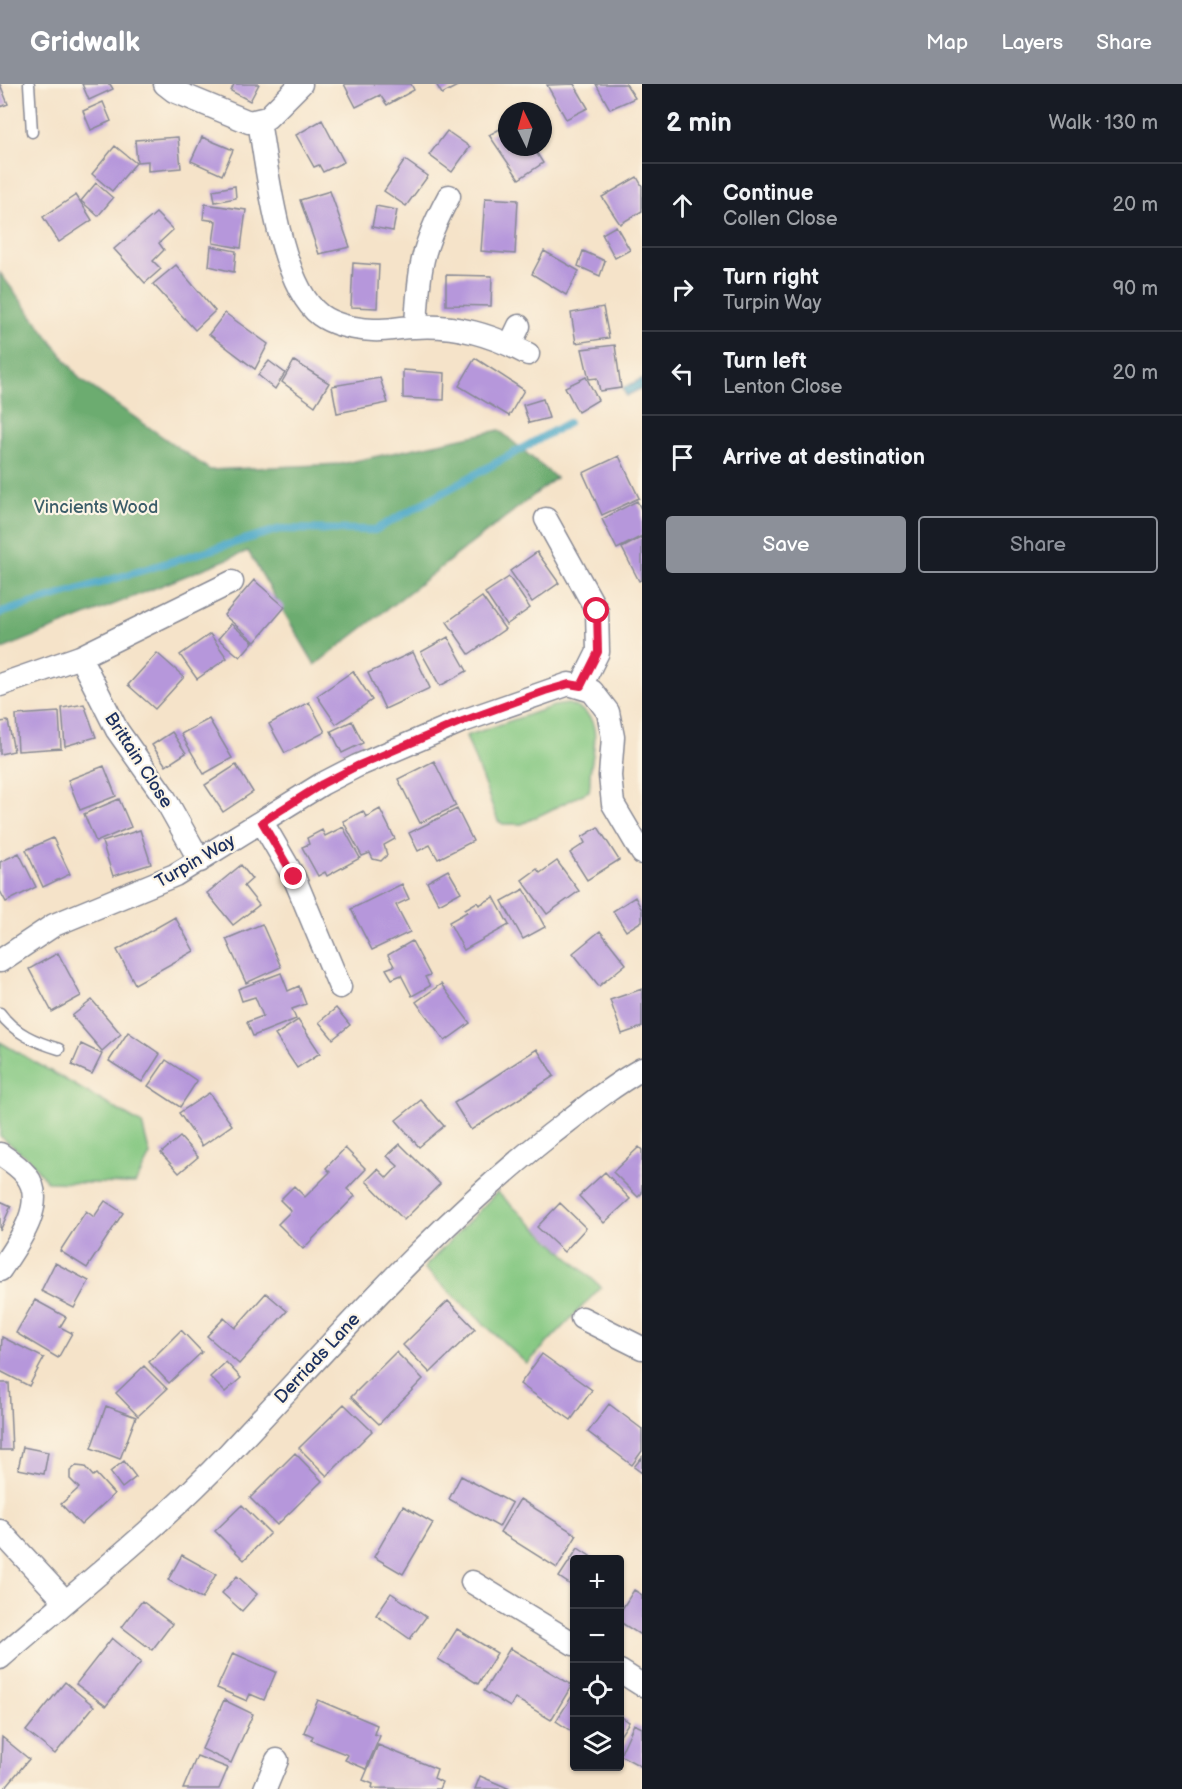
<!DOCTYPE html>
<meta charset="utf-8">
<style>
body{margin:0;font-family:"Balsamiq Sans",sans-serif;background:#242831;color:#f1f3f6}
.controls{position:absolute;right:18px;bottom:18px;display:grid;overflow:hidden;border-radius:6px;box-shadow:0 2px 4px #0004}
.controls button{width:54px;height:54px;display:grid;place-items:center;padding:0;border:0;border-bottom:2px solid #363941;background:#171b24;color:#f1f3f6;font:30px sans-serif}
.compass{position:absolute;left:498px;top:18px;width:54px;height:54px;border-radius:50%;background:#171b24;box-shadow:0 2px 4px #0004;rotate:355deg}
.stop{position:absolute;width:18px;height:18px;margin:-14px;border:4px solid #e11d48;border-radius:50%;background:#fff}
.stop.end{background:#e11d48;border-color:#fff;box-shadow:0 2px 6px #0008}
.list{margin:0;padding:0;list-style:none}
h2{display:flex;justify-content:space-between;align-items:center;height:78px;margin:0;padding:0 24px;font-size:26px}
h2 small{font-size:20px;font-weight:400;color:#9ea1a6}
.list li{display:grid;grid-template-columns:39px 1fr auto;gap:18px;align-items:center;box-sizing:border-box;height:84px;padding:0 24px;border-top:2px solid #363941}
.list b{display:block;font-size:22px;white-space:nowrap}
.list p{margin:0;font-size:20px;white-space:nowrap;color:#9ea1a6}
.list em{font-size:20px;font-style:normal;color:#9ea1a6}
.actions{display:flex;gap:12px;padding:18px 24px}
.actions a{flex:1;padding:14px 0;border:2px solid #8c9099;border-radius:6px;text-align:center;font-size:21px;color:#8c9099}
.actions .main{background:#8c9099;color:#fff}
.icon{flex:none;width:33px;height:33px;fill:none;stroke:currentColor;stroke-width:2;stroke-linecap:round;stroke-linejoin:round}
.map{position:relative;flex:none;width:642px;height:1705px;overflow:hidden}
header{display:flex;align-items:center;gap:36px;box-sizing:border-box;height:84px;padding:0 30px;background:#8c9099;color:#fff}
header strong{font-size:28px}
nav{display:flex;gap:33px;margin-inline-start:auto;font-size:21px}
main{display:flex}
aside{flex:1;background:#171b24}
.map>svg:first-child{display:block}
</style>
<header>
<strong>Gridwalk</strong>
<nav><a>Map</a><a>Layers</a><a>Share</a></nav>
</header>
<main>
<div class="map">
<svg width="642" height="1705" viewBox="0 0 642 1705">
<rect width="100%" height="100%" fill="#fcf5e5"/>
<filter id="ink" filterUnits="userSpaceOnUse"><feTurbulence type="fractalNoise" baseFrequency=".0167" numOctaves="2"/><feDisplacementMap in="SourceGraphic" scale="12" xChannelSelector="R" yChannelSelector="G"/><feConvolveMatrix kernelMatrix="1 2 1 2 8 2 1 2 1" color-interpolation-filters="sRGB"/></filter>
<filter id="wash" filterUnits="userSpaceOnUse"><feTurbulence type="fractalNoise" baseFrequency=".008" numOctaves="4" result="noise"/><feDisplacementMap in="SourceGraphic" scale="24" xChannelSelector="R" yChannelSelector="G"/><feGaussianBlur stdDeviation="1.35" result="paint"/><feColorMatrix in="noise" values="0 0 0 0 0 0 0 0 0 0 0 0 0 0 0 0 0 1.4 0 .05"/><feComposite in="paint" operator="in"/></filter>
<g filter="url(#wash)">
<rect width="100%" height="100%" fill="#f5e3c9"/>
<path fill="#85c882" stroke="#507c70" stroke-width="1.5" d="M568,620C603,630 595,656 591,683C589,691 591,699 589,707L522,740H503L498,737L466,652L554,622Z
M0,958L142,1040L150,1071L135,1100L47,1098L31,1077L0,1052Z
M497,1108L601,1203L527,1280L424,1184Z"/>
<path fill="#6cac70" stroke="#446e67" stroke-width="1.5" d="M0,189L80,295L210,386L341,380L499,346L556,394L315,581L248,467L0,566Z"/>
<path fill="#47a6c6" stroke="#316a92" stroke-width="1.5" d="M642,295V304L626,312L623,304Z"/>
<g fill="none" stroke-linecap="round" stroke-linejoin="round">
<path stroke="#47a6c6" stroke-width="8" d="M0,529L280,445L375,446L568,339"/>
</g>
<g id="blocks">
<path fill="#b697db" d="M0,0L8,20L0,23Z
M82,0H110L113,5L89,16Z
M234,0H259L250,17L231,7Z
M344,0H411L414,6L387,21L380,11L356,23Z
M436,0H461L442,10Z
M574,0L588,24L566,35L547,1Z
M596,0H626L635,14L610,25Z
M103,18L111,37L91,46L83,27Z
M322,36L344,78L323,88L319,81L314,83L296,51Z
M507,41V63H533L543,79L519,95L489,51Z
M447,47L470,63L452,88L429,71Z
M178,53L181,84L148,87V77L137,78L135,56Z
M202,53L233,66L222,91L191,77Z
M115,62L136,79L112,107L92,90Z
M405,76L428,92L406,122L384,107Z
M637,93L642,102V127L620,140L602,113Z
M96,99L113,114L98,132L81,117Z
M235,102L236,114L215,118L213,106Z
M330,107L350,163L319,170L300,116Z
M76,111L92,136L59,158L43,133Z
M485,114L518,116L515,170L481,167Z
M205,120L246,126L241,164L213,159L216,137L203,135Z
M376,122L397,126L393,147L372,143Z
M156,129L173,146L159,159L164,166L153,177L161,185L145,199L114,165Z
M616,142L630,166L615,174L602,150Z
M211,162L236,167L234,188L209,182Z
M544,167L579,187L566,211L532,190Z
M583,167L605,177L600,192L578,182Z
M353,179L379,181L377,224L351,223Z
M176,181L215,227L195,246L153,200Z
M446,191L492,192L491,222L446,221Z
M603,223L609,254L576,259L571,229Z
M225,229L268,260L255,285L209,250Z
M615,261L621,304L600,307L597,294L589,295L582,265Z
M475,274L524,306L509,332L459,302Z
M269,277L285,289L275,305L258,291Z
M294,277L329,299L315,322L282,298Z
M403,286L445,289L444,316L403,314Z
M586,293L598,316L578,328L565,303Z
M380,294L388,319L337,329L332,302Z
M543,315L549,334L529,339L523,321Z
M619,372L639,414L602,431L583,389Z
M637,417L642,427V452L617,465L602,435Z
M642,453V495L639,497L622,464Z
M537,468L559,499L532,518L510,487Z
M509,493L530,524L506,541L485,509Z
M254,496L285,523L255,558L224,531Z
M482,513L505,545L469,570L447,538Z
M231,540L253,558L240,573L218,555Z
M210,550L227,574L197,595L180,571Z
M448,553L467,587L440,602L421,568Z
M413,568L430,604L385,625L368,589Z
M157,569L184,593L155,625L128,601Z
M353,587L372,616L336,640L317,612Z
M309,618L325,648L285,669L269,640Z
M84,620L96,653L65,662L62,624Z
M59,628L61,664L18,667L16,631Z
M209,635L232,674L204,690L181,650Z
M8,637L14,667L0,670V638Z
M352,637L363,659L342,669L331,647Z
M172,648L186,669L166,682L152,661Z
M434,677L456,722L420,739L398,695Z
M236,681L253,708L223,728L205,701Z
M104,682L116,712L80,726L68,696Z
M119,715L131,743L96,758L84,730Z
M380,725L395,755L384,761L387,771L381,777L373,775L370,769L362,772L343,737L363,727L366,733Z
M457,725L473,757L438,775L430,761L418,767L409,749Z
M343,743L360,774L327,792L325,788L318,792L302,763L309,760L307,754L322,746L325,752Z
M598,743L619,776L587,796L570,769L585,759L582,753Z
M140,746L151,780L113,792L102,758Z
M53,754L70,790L43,803L26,766Z
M19,769L36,803L6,818L0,807V778Z
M557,777L579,807L547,830L522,796L537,785L540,789Z
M241,781L252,795L244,802L259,821L233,841L207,809Z
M448,786L461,808L439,820L427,798Z
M402,800L409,815L396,821L410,848L372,866L351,825Z
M524,805L545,843L523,855L502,817Z
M494,813L509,841L464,866L449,838L467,828L465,825L477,818L479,821Z
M635,813L642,826V837L626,847L613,827Z
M175,833L194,867L135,900L117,866Z
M262,840L281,883L246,899L226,855Z
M600,847L626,880L599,902L573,869Z
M412,857L430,891L425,893L430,902L412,912L401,891L392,895L386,885L394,882L388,871Z
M58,869L81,912L52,928L29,885Z
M281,889L288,907L299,902L306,920L292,925L296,935L253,952L247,938L263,932L255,913L242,917L238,905Z
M441,900L470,939L445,957L416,918Z
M642,905V943L622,950L610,916Z
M92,916L121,950L102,967L72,932Z
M336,924L350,941L333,955L319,938Z
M298,936L320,969L297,984L275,951Z
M128,948L160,970L142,998L109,977Z
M81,960L102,970L92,990L72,981Z
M537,965L554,992L471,1046L454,1019Z
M166,976L197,997L180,1023L148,1002Z
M209,1009L232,1041L202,1062L179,1029Z
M421,1016L444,1042L419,1063L396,1036Z
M180,1053L198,1073L179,1089L161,1069Z
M400,1060L440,1100L404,1136L366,1097L378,1085L387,1094L398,1082L387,1072Z
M639,1063L642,1066V1109L638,1113L613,1088Z
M345,1064L366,1085L347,1105L355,1112L303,1165L278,1140L291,1127L280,1116L294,1102L305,1113L330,1088L326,1084Z
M605,1088L630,1115L604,1139L579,1112Z
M0,1117L11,1122L0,1147Z
M105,1117L123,1129L87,1184L60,1167L86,1127L94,1133Z
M560,1119L586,1144L564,1168L537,1143Z
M55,1179L89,1197L74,1224L41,1207Z
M266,1209L287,1227L239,1280L207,1252L224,1234L235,1244Z
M35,1216L66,1233L60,1243L72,1249L58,1274L16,1249Z
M448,1217L475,1245L430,1289L403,1261Z
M181,1246L202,1268L169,1299L149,1278Z
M2,1253L44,1274L29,1302L0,1287Z
M396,1268L423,1295L379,1340L351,1313Z
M542,1270L592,1306L571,1336L520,1300Z
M226,1278L241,1294L225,1308L210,1293Z
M144,1282L167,1305L138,1332L116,1309Z
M0,1299H9L12,1366H0Z
M344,1320L372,1347L327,1392L299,1364Z
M609,1320L642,1345V1367L632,1381L588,1348Z
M106,1322L136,1333L120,1375L91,1364Z
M23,1363L48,1368L44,1390L18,1385Z
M295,1369L322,1397L277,1441L250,1414Z
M642,1373V1389L634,1383Z
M124,1377L136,1393L122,1404L110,1388Z
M76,1382L85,1383L93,1392L96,1390L114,1410L81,1441L61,1420L79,1404L70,1395V1387Z
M461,1392L512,1419L499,1443L449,1415Z
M520,1415L577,1451L557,1484L500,1448Z
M242,1421L270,1449L244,1476L215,1447Z
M403,1422L433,1439L403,1490L374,1473Z
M578,1464L596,1476H574V1503L559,1493Z
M182,1471L216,1490L202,1515L168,1496Z
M237,1492L257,1510L242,1527L222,1509Z
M634,1506L642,1511V1552L620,1538V1528Z
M391,1509L426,1533L410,1555L376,1531Z
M142,1517L172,1540L152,1566L122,1543Z
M457,1545L497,1569L478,1600L438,1575Z
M112,1554L141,1578L106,1622L76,1600Z
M510,1564L572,1601L551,1636L515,1614L510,1623L484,1607Z
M233,1569L276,1588L264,1616L250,1610L247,1617L217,1604Z
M65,1598L94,1622L55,1670L26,1647Z
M574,1609V1649L556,1637Z
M224,1616L253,1630L231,1679L202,1665Z
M318,1616L377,1641L374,1650L380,1652L366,1685L345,1676L348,1671L311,1656L313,1652L304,1648Z
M620,1632L629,1638L620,1652Z
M634,1640L642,1644V1683L620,1671Z
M2,1653L29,1675L4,1705H0Z
M378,1661L437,1685L434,1694L442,1698L439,1705L372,1704L373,1700L363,1696Z
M197,1672L228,1684L219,1705H183Z
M480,1692L510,1705H475Z"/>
</g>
</g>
<g filter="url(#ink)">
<use href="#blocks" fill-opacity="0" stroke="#888994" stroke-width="1.5"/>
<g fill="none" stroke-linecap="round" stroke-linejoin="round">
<defs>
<path id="lane" d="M29,0L32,48
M0,929C14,949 36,958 59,965"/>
<path id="street" d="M165,0L174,7L249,38L267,34L301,0
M259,37C267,85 280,201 320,231C335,242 356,245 373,246C386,247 401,243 414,243C456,240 492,251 528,270
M416,242C419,184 421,164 449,112
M510,261L519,242
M546,435L597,527L598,568L581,602
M80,573L232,498
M0,601L80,573L117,646L163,711L200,777
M262,738L294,793L340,903
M0,877L54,841L175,791L322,700L357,682L460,638L569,600L592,607L608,628L613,653L610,692L613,720L642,769
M0,1070C9,1076 19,1082 26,1091C49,1119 16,1162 0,1186
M582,1234L642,1264
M0,1447L65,1517
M472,1498L574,1560
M0,1574C77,1507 159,1443 229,1369C333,1259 431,1145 550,1051C580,1028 610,1003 642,985
M620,1587L642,1601
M265,1705L277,1676"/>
</defs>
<use href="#lane" stroke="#888994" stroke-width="13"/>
<use href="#street" stroke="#888994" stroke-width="25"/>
<use href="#lane" stroke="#fff" stroke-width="10"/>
<use href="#street" stroke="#fff" stroke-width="22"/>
</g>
</g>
<g fill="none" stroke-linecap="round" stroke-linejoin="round" filter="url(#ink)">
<path stroke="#e11d48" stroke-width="8" d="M294,793L262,738L322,700L357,682L460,638L545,607L569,600L581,602L598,568L597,527"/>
</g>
<g text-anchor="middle" stroke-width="4.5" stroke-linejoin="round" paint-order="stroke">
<g font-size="18" fill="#3b5d69" stroke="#fcf5e5">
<text x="96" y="429">Vincients Wood</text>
</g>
<g font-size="18" fill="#1b2f5e" stroke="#fcf5e5">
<text transform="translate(139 676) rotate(57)" y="6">Brittain Close</text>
<text transform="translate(195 777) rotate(-30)" y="6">Turpin Way</text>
<text transform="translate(317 1274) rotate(-47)" y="6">Derriads Lane</text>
</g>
</g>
</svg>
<div class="controls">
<button>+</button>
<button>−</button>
<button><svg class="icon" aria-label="locate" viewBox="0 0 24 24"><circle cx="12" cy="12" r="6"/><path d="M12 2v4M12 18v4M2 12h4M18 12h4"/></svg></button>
<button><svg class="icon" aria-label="layers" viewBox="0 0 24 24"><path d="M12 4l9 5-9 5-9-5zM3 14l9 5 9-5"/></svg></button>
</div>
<svg class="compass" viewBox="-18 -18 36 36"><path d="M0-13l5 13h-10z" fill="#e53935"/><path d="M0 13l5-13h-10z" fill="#9ea1a6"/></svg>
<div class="stop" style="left:597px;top:527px"></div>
<div class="stop end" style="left:294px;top:793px"></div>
</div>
<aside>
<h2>2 min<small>Walk · 130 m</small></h2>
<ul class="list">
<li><svg class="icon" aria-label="ahead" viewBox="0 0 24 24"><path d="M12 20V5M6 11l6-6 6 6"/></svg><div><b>Continue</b><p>Collen Close</p></div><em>20 m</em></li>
<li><svg class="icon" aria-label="right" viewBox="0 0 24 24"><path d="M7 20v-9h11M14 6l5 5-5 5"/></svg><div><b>Turn right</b><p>Turpin Way</p></div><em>90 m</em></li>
<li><svg class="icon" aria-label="left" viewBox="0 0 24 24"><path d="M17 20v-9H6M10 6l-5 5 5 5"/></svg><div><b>Turn left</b><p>Lenton Close</p></div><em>20 m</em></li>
<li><svg class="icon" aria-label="arrive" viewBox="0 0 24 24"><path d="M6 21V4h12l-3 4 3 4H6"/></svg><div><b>Arrive at destination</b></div></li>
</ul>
<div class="actions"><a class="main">Save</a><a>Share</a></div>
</aside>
</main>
